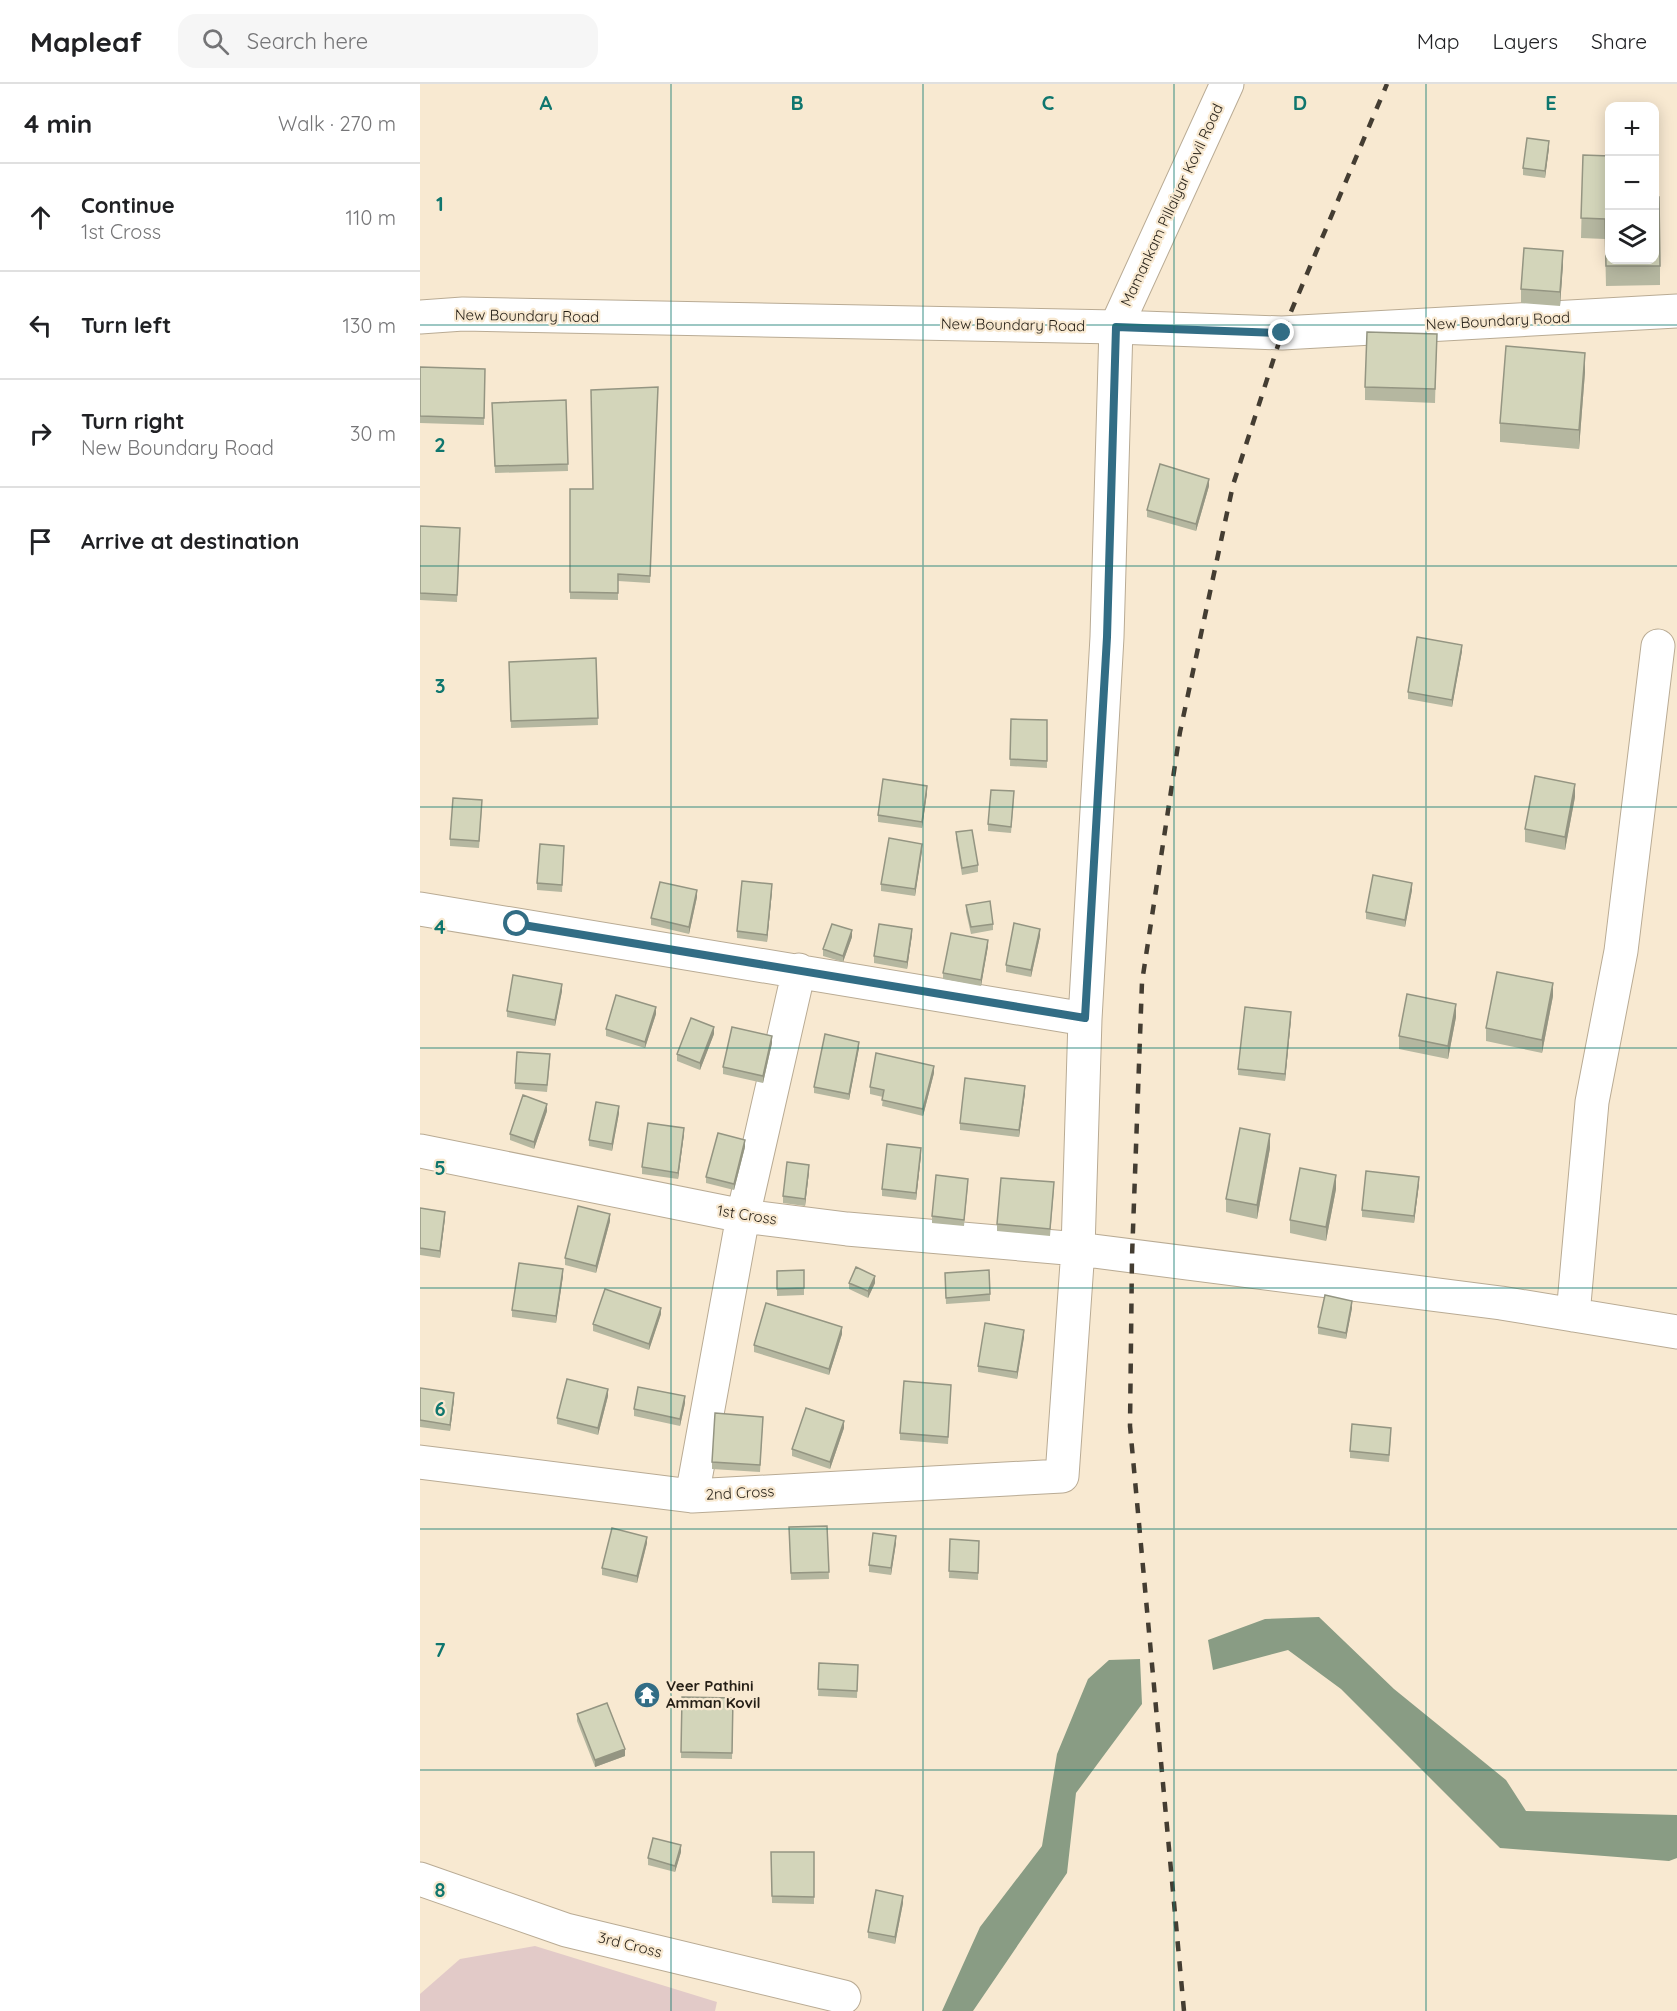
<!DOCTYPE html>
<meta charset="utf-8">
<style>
body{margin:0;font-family:Quicksand,sans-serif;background:#f6f6f6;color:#202124}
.controls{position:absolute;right:18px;top:18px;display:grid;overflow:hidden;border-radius:12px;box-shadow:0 3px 15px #0003}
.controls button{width:54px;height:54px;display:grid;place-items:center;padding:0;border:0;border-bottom:2px solid #e0e0e0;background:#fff;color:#202124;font:30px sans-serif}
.stop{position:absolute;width:18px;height:18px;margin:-14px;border:4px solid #326d85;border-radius:50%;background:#fff}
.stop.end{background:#326d85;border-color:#fff;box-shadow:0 2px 6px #0008}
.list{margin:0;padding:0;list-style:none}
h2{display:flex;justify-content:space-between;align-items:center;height:78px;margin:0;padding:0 24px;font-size:26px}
h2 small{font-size:20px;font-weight:400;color:#757577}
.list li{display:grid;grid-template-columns:39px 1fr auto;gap:18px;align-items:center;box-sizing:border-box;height:108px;padding:0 24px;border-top:2px solid #e0e0e0}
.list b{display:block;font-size:22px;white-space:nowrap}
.list p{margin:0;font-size:20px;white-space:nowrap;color:#757577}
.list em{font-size:20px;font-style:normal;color:#757577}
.icon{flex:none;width:33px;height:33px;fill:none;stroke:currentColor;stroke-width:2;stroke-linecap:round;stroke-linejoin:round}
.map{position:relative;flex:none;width:1257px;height:1927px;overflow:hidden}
header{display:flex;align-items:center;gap:36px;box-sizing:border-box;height:84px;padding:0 30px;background:#fff;border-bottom:2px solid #e0e0e0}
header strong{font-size:28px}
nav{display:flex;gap:33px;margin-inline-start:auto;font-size:21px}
.search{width:420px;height:54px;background:#f6f6f6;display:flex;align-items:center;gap:15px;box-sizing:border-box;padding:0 21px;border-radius:18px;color:#757577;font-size:22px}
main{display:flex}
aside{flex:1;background:#fff}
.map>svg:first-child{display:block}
</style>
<header>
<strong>Mapleaf</strong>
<div class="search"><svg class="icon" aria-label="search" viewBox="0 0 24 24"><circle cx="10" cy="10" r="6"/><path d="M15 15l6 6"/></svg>Search here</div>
<nav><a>Map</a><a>Layers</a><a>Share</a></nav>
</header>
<main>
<aside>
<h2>4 min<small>Walk · 270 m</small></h2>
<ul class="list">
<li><svg class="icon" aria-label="ahead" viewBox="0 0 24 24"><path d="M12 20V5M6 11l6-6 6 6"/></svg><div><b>Continue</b><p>1st Cross</p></div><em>110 m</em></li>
<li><svg class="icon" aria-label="left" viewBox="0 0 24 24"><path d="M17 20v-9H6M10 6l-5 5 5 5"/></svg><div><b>Turn left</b></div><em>130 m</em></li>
<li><svg class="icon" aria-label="right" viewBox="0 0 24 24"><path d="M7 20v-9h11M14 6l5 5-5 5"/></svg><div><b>Turn right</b><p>New Boundary Road</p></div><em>30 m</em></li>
<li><svg class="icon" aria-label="arrive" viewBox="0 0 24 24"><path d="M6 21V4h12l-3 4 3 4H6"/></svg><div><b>Arrive at destination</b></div></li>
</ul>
</aside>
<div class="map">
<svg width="1257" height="1927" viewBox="0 0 1257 1927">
<rect width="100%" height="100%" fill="#f8e9d1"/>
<path fill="#e2cac8" d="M115,1862L297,1918L295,1927H0V1910L40,1875Z"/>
<path fill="#899c84" d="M899,1533L974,1605L1086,1696L1106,1727L1257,1731V1774L1249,1777L1080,1764L921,1605L868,1566L793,1586L788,1556L845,1535Z
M720,1575L722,1620L656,1709L647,1789L553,1927H522L560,1843L622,1762L637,1670L668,1595L689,1576Z"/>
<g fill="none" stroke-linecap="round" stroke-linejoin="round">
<defs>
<path id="minor" d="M0,825L665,935
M0,1067L323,1132L427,1145L658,1165L1081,1219L1257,1248
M1153,1231L1172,1018L1201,867L1238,562
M0,1378L272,1412L642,1392L658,1165L665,935L687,553L696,243
M272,1412L323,1132L379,886
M0,1795L146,1846L424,1913"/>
<path id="tertiary" d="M0,233L43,230L696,243"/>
<path id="secondary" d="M807,0L696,243L862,249L1257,227"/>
</defs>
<use href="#minor" stroke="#b9ab94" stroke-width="35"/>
<use href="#tertiary" stroke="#b9ab94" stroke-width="35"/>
<use href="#secondary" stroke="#b9ab94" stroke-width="35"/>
<use href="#minor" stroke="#fff" stroke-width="33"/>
<use href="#tertiary" stroke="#fff" stroke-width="33"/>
<use href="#secondary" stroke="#fff" stroke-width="33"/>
<path stroke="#443d32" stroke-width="4.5" stroke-dasharray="10 10" stroke-linecap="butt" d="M764,1927L710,1342L712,1173L722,898L760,648L813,401L862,249L967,0"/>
</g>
<path fill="#b5b7a0" d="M1129,64L1125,94L1103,91V84Z
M1163,71L1240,182V201L1186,202L1185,155L1161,154Z
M1143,180L1140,222L1101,219V205Z
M1017,250L1015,319L945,316V303Z
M0,283L65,285L64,341L0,339Z
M1165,288L1159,365L1080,358V339Z
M238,303L230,499L198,497V516L150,515V405H173Z
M146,316L148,387L75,389L72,319Z
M789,402L776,447L727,433V426Z
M0,442L40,444L37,518L0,516Z
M1042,567L1032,623L988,615V608Z
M176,574L178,641L91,644L89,578Z
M591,635L627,636V684L590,682Z
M507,709L502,744L458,738V731Z
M1155,713L1145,766L1105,758V745Z
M594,714L591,749L568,747V740Z
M62,723L59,764L30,762V755Z
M536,748L558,781V788L542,791L536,755Z
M502,767L495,812L461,807V800Z
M144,769L142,808L117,806V799Z
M992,806L985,843L946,835V828Z
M352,807L347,858L317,854V847Z
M277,813L269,850L231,841V834Z
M546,821L573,840V846L551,850L546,828Z
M492,851L487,885L454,879V872Z
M620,852L611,893L586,888V881Z
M432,853L423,878L403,872V865Z
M568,862L561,902L523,895V889Z
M142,907L135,942L87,933V927Z
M1133,912L1122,969L1066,957V944Z
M236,930L225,964L186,952V945Z
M1036,933L1028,975L979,965V952Z
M871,935L865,997L818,991V985Z
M294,950L280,986L257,977V970Z
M352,959L343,999L303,990V983Z
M439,964L429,1016L394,1009V1003Z
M130,977L127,1008L95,1005V999Z
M514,989L503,1032L462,1022L463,1013L450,1010V1003Z
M605,1009L599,1053L540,1046V1039Z
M127,1027L114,1065L90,1056V1050Z
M199,1029L192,1067L169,1062V1056Z
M264,1050L258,1095L222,1090V1083Z
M325,1063L314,1106L286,1099V1093Z
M850,1064L837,1135L806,1128V1115Z
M501,1071L496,1116L462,1112V1105Z
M389,1088L385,1122L363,1119V1112Z
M999,1100L994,1139L942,1133V1126Z
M548,1101L544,1142L512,1139V1132Z
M634,1105L630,1152L577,1147V1140Z
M916,1105L906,1157L870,1149V1136Z
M0,1124L25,1134L20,1174L0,1171Z
M190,1137L176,1189L145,1181V1174Z
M384,1186V1211L357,1212V1187Z
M525,1189L570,1210V1217L526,1220Z
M143,1192L136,1239L92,1233V1226Z
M429,1199H455L448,1214L429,1205Z
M932,1224L926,1255L898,1250V1243Z
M241,1230L229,1266L173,1247V1240Z
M422,1250L409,1291L334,1268V1261Z
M604,1253L597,1295L558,1288V1282Z
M531,1301L528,1360L480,1356V1349Z
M0,1304L34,1316L30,1347L0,1343Z
M188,1312L178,1351L137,1340V1334Z
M265,1319L260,1342L214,1332V1325Z
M343,1333L340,1388L292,1385V1378Z
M424,1344L410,1385L372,1372V1365Z
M971,1351L969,1378L930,1374V1367Z
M407,1442L409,1495L371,1496L369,1443Z
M530,1455L559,1457L558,1496L529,1494Z
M227,1459L217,1499L182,1491V1484Z
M476,1459L471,1491L449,1488V1481Z
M399,1579L438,1581L437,1614L398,1612Z
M262,1613L313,1614L312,1675L261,1674Z
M157,1630L205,1672L175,1683L157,1637Z
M261,1768L255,1788L228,1781V1774Z
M351,1768H394V1820L352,1819Z
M483,1819L475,1860L448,1854V1848Z"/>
<path fill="#949582" d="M1129,57V64L1125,94V87Z
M1143,167V180L1140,222V208Z
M1165,269V288L1159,365V346Z
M789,395V402L776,447V440Z
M1042,561V567L1032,623V616Z
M1155,700V713L1145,766V753Z
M507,702V709L502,744V738Z
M502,760V767L495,812V805Z
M992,799V806L985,843V836Z
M352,800V807L347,858V851Z
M277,806V813L269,850V843Z
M492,845V851L487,885V878Z
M620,845V852L611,893V886Z
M432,846V853L423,878V872Z
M568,856V862L561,902V896Z
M1133,899V912L1122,969V956Z
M142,900V907L135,942V936Z
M1036,920V933L1028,975V962Z
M236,923V930L225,964V958Z
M871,928V935L865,997V990Z
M294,943V950L280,986V979Z
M352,952V959L343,999V992Z
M439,958V964L429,1016V1010Z
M514,982V989L503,1032V1025Z
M605,1002V1009L599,1053V1046Z
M127,1020V1027L114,1065V1058Z
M199,1022V1029L192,1067V1060Z
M264,1044V1050L258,1095V1089Z
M850,1050V1064L837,1135V1121Z
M325,1056V1063L314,1106V1100Z
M501,1064V1071L496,1116V1109Z
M389,1081V1088L385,1122V1115Z
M916,1091V1105L906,1157V1143Z
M999,1093V1100L994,1139V1132Z
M25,1128V1134L20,1174V1167Z
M190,1130V1137L176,1189V1182Z
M143,1185V1192L136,1239V1232Z
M455,1192V1199L448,1214V1207Z
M932,1217V1224L926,1255V1249Z
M241,1224V1230L229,1266V1260Z
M422,1243V1250L409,1291V1285Z
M604,1246V1253L597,1295V1288Z
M188,1305V1312L178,1351V1344Z
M34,1309V1316L30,1347V1341Z
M265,1312V1319L260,1342V1335Z
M424,1337V1344L410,1385V1378Z
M476,1452V1459L471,1491V1484Z
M227,1453V1459L217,1499V1492Z
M205,1665V1672L175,1683V1676Z
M261,1761V1768L255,1788V1782Z
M483,1812V1819L475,1860V1853Z"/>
<path fill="#d3d5ba" stroke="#949582" stroke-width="1.5" d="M1107,54L1129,57L1125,87L1103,84Z
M1163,71L1190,72V176H1234V113H1239L1240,182H1186L1185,135L1161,134Z
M1104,164L1143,167L1140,208L1101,205Z
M947,248L1017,250L1015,305L945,303Z
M1086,262L1165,269L1159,346L1080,339Z
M0,283L65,285L64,334L0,332Z
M238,303L230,492L198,490V509L150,508V405H173L171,306Z
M146,316L148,380L75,382L72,319Z
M740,380L789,395L776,440L727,426Z
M0,442L40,444L37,511L0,509Z
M997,553L1042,561L1032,616L988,608Z
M176,574L178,634L91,637L89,578Z
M591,635L627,636V677L590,675Z
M1115,692L1155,700L1145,753L1105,745Z
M463,695L507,702L502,738L458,731Z
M571,706L594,707L591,743L568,740Z
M33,714L62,716L59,757L30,755Z
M552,746L558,781L542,784L536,748Z
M469,754L502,760L495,805L461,800Z
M120,760L144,762L142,801L117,799Z
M953,791L992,799L985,836L946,828Z
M322,797L352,800L347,851L317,847Z
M240,798L277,806L269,843L231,834Z
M570,817L573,840L551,843L546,821Z
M594,839L620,845L611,886L586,881Z
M412,840L432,846L423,872L403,865Z
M459,840L492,845L487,878L454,872Z
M531,849L568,856L561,896L523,889Z
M1077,888L1133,899L1122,956L1066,944Z
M93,891L142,900L135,936L87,927Z
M987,910L1036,920L1028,962L979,952Z
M196,911L236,923L225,958L186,945Z
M825,923L871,928L865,990L818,985Z
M271,934L294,943L280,979L257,970Z
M312,943L352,952L343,992L303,983Z
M405,950L439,958L429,1010L394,1003Z
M97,968L130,970L127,1001L95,999Z
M456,969L514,982L503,1025L462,1016L464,1006L450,1003Z
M545,994L605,1002L599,1046L540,1039Z
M103,1011L127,1020L114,1058L90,1050Z
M176,1018L199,1022L192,1060L169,1056Z
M228,1039L264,1044L258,1089L222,1083Z
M820,1044L850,1050L837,1121L806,1115Z
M298,1049L325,1056L314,1100L286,1093Z
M467,1060L501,1064L496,1109L462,1105Z
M367,1078L389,1081L385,1115L363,1112Z
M880,1084L916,1091L906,1143L870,1136Z
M946,1087L999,1093L994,1132L942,1126Z
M516,1091L548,1095L544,1136L512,1132Z
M581,1094L634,1098L630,1145L577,1140Z
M158,1122L190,1130L176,1182L145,1174Z
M0,1124L25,1128L20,1167L0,1164Z
M99,1179L143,1185L136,1232L92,1226Z
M436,1183L455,1192L448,1207L429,1199Z
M384,1186V1204L357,1205V1187Z
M569,1186L570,1210L526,1214L525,1189Z
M185,1205L241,1224L229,1260L173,1240Z
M905,1211L932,1217L926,1249L898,1243Z
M346,1219L422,1243L409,1285L334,1261Z
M565,1239L604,1246L597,1288L558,1282Z
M147,1295L188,1305L178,1344L137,1334Z
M484,1297L531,1301L528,1353L480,1349Z
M218,1303L265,1312L260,1335L214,1325Z
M0,1304L34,1309L30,1341L0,1336Z
M386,1324L424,1337L410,1378L372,1365Z
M295,1329L343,1333L340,1381L292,1378Z
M932,1340L971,1344L969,1371L930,1367Z
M407,1442L409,1488L371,1489L369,1443Z
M192,1444L227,1453L217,1492L182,1484Z
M453,1449L476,1452L471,1484L449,1481Z
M530,1455L559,1457L558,1489L529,1487Z
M399,1579L438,1581L437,1607L398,1605Z
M262,1613L313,1614L312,1669L261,1668Z
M187,1619L205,1665L175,1676L157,1630Z
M233,1754L261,1761L255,1782L228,1774Z
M351,1768H394V1813L352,1812Z
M456,1806L483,1812L475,1853L448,1848Z"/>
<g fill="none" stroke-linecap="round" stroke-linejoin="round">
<path stroke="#326d85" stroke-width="8" d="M97,840L665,934L687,553L696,243L862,249"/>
</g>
<path fill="none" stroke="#0f766e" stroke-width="1.5" stroke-opacity="0.55" d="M251,0V1927M503,0V1927M754,0V1927M1006,0V1927M0,241H1257M0,482H1257M0,723H1257M0,964H1257M0,1204H1257M0,1445H1257M0,1686H1257"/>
<defs>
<symbol id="temple-disc" viewBox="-11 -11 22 22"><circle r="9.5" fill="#326d85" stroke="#f8e9d1"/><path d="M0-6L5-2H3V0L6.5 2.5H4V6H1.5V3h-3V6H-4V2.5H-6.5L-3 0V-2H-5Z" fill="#fff"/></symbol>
</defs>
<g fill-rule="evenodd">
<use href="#temple-disc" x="212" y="1596" width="30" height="30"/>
</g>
<g text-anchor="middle" stroke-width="4.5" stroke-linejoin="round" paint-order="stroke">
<g font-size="15" fill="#251f16" stroke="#f8e9d1">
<text transform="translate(752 121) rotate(-65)" y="5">Mamankam Pillaiyar Kovil Road</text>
<text transform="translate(107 232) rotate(1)" y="5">New Boundary Road</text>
<text transform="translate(1078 237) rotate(-3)" y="5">New Boundary Road</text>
<text transform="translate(593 241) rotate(1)" y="5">New Boundary Road</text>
<text transform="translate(327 1131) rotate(9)" y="5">1st Cross</text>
<text transform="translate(320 1409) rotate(-3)" y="5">2nd Cross</text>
<text transform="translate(210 1861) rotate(14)" y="5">3rd Cross</text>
</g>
<g font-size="15" font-weight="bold" fill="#251f16" stroke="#f8e9d1" text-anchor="start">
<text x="246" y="1607">Veer Pathini<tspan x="246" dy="17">Amman Kovil</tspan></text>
</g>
</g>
<g font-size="20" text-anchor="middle" font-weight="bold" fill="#0f766e" stroke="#f8e9d1" stroke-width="4.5" stroke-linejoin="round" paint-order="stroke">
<text x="126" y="26">A</text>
<text x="377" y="26">B</text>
<text x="628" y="26">C</text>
<text x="880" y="26">D</text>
<text x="1131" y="26">E</text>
<text x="20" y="127">1</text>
<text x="20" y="368">2</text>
<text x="20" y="609">3</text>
<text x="20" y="850">4</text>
<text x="20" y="1091">5</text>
<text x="20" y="1332">6</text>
<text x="20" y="1573">7</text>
<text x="20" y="1813">8</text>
</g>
</svg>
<div class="controls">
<button>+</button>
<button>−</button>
<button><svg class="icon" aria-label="layers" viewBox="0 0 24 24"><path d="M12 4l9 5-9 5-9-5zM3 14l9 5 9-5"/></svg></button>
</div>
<div class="stop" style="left:97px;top:840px"></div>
<div class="stop end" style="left:862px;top:249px"></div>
</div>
</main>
